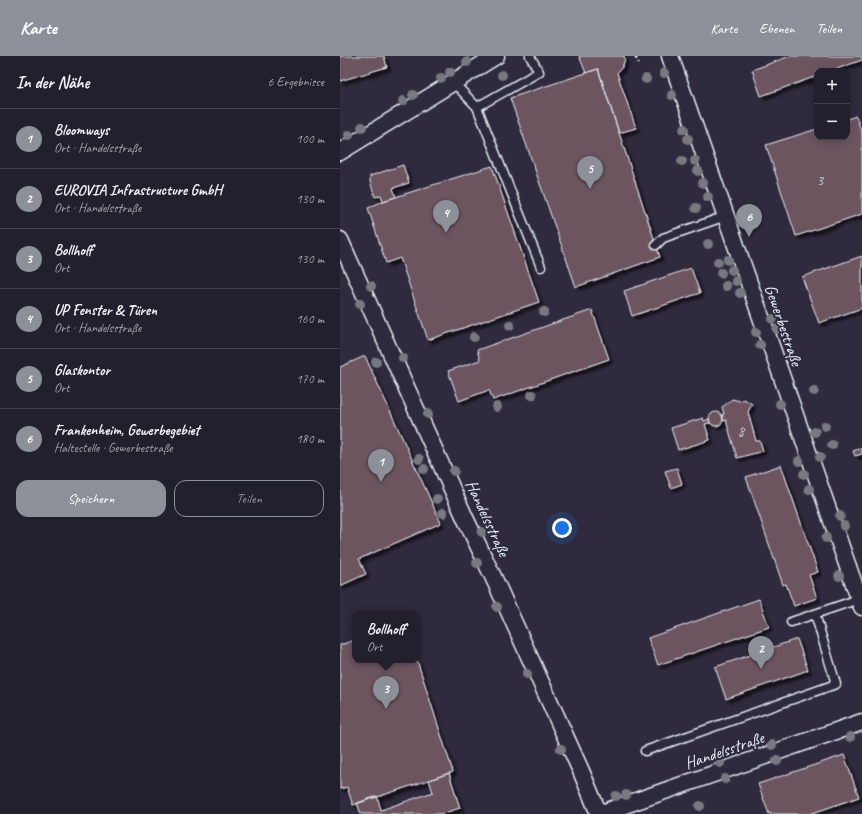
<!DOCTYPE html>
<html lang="de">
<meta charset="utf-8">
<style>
body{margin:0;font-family:Caveat,sans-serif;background:#2f2d3a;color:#f1f3f6}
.controls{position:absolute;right:12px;top:12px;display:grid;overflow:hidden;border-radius:8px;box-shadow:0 2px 10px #0003}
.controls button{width:36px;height:36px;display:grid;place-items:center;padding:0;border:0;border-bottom:1px solid #403e4a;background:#23202e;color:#f1f3f6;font:20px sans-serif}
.you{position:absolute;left:222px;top:472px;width:14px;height:14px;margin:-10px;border:3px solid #fff;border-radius:50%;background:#1a73e8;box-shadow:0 0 0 6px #1a73e833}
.badge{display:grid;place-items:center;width:26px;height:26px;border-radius:50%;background:#8c9099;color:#fff;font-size:13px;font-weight:700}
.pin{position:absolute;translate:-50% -33px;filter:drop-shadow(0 1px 2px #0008)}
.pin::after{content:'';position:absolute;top:21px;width:14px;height:12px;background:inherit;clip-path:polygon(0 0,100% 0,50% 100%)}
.popup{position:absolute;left:12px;top:555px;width:68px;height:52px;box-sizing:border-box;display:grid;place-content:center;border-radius:8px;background:#23202e;filter:drop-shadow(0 1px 3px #0005);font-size:13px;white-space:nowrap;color:#a3a3aa}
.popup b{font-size:15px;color:#f1f3f6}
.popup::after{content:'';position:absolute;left:50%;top:100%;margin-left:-8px;border:8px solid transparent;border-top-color:#23202e}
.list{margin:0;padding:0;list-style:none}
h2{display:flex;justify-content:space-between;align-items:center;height:52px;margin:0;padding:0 16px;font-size:17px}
h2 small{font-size:13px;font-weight:400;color:#a3a3aa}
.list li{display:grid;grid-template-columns:26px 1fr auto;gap:12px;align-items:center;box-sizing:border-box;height:60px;padding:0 16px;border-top:1px solid #403e4a}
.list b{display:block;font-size:15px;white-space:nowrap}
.list p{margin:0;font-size:13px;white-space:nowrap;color:#a3a3aa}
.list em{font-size:13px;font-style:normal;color:#a3a3aa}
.actions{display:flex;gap:8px;padding:12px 16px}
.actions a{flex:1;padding:9px 0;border:1px solid #8c9099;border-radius:12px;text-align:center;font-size:14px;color:#8c9099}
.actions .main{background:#8c9099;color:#fff}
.map{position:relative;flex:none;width:522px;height:758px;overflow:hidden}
header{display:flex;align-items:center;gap:24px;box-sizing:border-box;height:56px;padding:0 20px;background:#8c9099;color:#fff}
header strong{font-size:19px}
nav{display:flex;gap:22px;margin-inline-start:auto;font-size:14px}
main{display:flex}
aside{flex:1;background:#23202e}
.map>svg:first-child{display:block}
</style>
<header>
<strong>Karte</strong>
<nav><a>Karte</a><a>Ebenen</a><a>Teilen</a></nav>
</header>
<main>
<aside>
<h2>In der Nähe<small>6 Ergebnisse</small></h2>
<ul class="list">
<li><span class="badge">1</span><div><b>Bloomways</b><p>Ort · Handelsstraße</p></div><em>100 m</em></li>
<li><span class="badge">2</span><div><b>EUROVIA Infrastructure GmbH</b><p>Ort · Handelsstraße</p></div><em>130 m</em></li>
<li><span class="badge">3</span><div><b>Bollhoff</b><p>Ort</p></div><em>130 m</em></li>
<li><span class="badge">4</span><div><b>UP Fenster &amp; Türen</b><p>Ort · Handelsstraße</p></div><em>160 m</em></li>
<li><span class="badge">5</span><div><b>Glaskontor</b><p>Ort</p></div><em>170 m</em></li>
<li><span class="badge">6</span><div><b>Frankenheim, Gewerbegebiet</b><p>Haltestelle · Gewerbestraße</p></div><em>180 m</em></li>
</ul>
<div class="actions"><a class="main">Speichern</a><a>Teilen</a></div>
</aside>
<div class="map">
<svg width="522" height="758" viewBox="0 0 522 758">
<defs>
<filter id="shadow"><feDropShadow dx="3.5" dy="3.5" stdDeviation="1" flood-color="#0009"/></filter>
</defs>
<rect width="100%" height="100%" fill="#2f2a3d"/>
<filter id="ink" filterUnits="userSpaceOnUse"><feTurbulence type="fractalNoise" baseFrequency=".025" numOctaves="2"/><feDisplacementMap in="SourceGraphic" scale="8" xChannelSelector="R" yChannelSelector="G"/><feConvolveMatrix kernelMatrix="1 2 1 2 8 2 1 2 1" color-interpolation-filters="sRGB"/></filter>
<g filter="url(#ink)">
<path fill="#6d5560" stroke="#e8f1f8" filter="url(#shadow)" d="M0,0H44L47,11L0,25Z
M239,0H284L285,4L282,11L277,17L296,72L279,77L258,13L246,17Z
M450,0H522V4L491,15H477V20L421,40L412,14Z
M258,13L320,201L236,231L170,42Z
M516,60L522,77V158L456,180L426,89L477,73V81H507V63Z
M63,109L69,127L53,132L56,141L43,145L41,139L35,141L30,125V120Z
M152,110L199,246L88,284L60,202L46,207L28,152L43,145Z
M522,200V252L479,267L462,221Z
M351,212L360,237L292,260L284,235Z
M252,254L269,303L153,344L149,334L119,345L108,315L140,304L137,294Z
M25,300L101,467L19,503L26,518L0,530V311Z
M392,343L400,345L404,343L412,348L408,356L416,385H420L423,395L397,402L386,364L383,365L382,359L384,358L382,351L385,349Z
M369 363a7 7 0 1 1 14 0a7 7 0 1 1-14 0Z
M363,362L364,365L369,363L370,367L365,368L370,384L338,394L331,372Z
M522,392V398L515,400L513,395Z
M441,409L478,516L469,519L477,542L454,550L446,528L443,529L406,421Z
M337,412L342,428L331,432L325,415Z
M419,543L429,571L318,609L308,582Z
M457,583L468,614L386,643L375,611Z
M15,584V604H77L113,716L13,749L7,731L0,733V589Z
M504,699L519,741L470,758H429L418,728Z
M109,717L120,752L101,758H21L17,747L37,740L41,754L93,736L89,724Z"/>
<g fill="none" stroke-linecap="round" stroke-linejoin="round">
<defs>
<path id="lane" d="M114,27L137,51L201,211
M137,51L199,16L190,0
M316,189L323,182L386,160
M451,566L519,543
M305,695L496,628L475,558"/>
<path id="street" d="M330,0L522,551
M0,96L156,0
M0,184L126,464L156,527L241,715L259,758
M259,758L522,666"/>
</defs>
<use href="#lane" stroke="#e8f1f8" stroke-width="11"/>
<use href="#street" stroke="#e8f1f8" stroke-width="19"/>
<path stroke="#e8f1f8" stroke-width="2.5" stroke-dasharray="4 3" stroke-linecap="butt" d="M295,0L299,8"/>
<use href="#lane" stroke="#2f2a3d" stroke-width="8"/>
<use href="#street" stroke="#2f2a3d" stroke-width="16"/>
</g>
<g fill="#787981">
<circle cx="127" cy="6" r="5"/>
<circle cx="110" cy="16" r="5"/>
<circle cx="324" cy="17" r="5"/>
<circle cx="162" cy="19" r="5"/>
<circle cx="101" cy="22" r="5"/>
<circle cx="306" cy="23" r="5"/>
<circle cx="73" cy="39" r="5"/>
<circle cx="332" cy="39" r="5"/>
<circle cx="63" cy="45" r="5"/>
<circle cx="22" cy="71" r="5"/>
<circle cx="344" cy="73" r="5"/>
<circle cx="9" cy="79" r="5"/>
<circle cx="348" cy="83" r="5"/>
<circle cx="342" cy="105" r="5"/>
<circle cx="355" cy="105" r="5"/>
<circle cx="358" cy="115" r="5"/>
<circle cx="363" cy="127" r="5"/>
<circle cx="368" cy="141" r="5"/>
<circle cx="356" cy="152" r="5"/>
<circle cx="368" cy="188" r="5"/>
<circle cx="388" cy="204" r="5"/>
<circle cx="378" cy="206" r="5"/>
<circle cx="392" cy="214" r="5"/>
<circle cx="381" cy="217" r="5"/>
<circle cx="396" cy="225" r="5"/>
<circle cx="31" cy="230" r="5"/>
<circle cx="386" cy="230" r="5"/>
<circle cx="400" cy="237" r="5"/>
<circle cx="20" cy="248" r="5"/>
<circle cx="204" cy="256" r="5"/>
<circle cx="433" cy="263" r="5"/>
<circle cx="170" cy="269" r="5"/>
<circle cx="437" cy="273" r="5"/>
<circle cx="416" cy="276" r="5"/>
<circle cx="134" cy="281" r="5"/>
<circle cx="420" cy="289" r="5"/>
<circle cx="63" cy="302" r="5"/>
<circle cx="36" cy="306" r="5"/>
<circle cx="474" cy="335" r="5"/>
<circle cx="192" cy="339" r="5"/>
<circle cx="440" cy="348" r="5"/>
<circle cx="157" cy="351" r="5"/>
<circle cx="88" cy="358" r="5"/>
<circle cx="485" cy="370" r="5"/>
<circle cx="475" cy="376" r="5"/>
<circle cx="492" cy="389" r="5"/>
<circle cx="480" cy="401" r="5"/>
<circle cx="79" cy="403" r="5"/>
<circle cx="459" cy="405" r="5"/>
<circle cx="84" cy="413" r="5"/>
<circle cx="114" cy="415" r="5"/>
<circle cx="464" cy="418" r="5"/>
<circle cx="469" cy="433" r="5"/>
<circle cx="97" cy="443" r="5"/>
<circle cx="103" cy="457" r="5"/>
<circle cx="500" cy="460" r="5"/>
<circle cx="504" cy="470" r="5"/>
<circle cx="142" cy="476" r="5"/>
<circle cx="486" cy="482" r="5"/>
<circle cx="137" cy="507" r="5"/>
<circle cx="499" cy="520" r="5"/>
<circle cx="157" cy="551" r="5"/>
<circle cx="187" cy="618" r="5"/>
<circle cx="510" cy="681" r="5"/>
<circle cx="432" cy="689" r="5"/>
<circle cx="221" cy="693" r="5"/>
<circle cx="437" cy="705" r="5"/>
<circle cx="380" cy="707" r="5"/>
<circle cx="385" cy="723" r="5"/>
<circle cx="286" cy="739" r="5"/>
<circle cx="276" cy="740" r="5"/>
<circle cx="360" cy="750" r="5"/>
</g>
</g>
<g text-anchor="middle" stroke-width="4" stroke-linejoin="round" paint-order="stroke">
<g font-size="15" fill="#c9cad2">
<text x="480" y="129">3</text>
<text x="401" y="380">8</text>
</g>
<g font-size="17" fill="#e8f1f8" stroke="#2f2a3d">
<text transform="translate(444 269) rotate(71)" y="6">Gewerbestraße</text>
<text transform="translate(148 462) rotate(65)" y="6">Handelsstraße</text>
<text transform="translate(384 694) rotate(-19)" y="6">Handelsstraße</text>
</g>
</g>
</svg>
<div class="controls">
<button>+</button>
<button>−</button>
</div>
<div class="you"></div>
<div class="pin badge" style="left:41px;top:426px">1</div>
<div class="pin badge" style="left:421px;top:613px">2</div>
<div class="pin badge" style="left:46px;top:653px">3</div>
<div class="popup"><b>Bollhoff</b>Ort</div>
<div class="pin badge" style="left:106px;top:177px">4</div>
<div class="pin badge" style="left:250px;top:133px">5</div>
<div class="pin badge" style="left:409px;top:181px">6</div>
</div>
</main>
